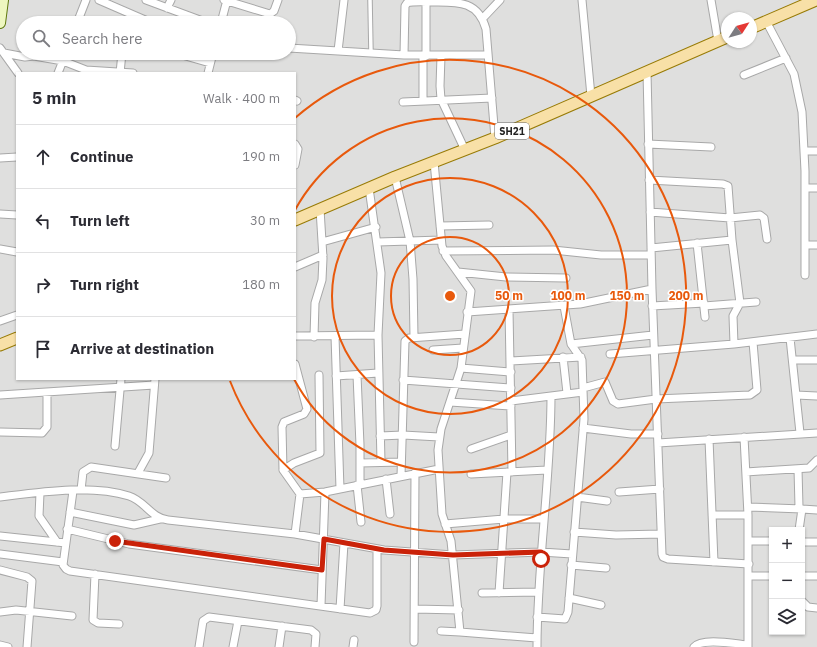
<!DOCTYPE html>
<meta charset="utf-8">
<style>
body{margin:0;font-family:"IBM Plex Sans",sans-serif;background:#f7f7f7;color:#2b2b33}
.controls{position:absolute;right:12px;bottom:12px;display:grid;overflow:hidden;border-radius:0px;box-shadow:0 1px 3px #0004}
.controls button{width:36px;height:36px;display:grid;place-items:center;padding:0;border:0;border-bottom:1px solid #e1e1e2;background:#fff;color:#2b2b33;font:20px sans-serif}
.compass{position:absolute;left:721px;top:12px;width:36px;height:36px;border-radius:50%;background:#fff;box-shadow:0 1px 3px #0004;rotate:54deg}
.stop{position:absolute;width:12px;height:12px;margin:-9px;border:3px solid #ca2209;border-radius:50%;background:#fff}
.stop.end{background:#ca2209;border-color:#fff;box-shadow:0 1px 4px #0008}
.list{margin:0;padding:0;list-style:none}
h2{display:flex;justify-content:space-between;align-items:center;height:52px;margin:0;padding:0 16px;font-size:17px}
h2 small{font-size:13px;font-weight:400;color:#7c7c81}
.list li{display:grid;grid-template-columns:26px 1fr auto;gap:12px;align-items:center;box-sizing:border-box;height:64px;padding:0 16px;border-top:1px solid #e1e1e2}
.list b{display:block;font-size:15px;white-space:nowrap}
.list em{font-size:13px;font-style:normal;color:#7c7c81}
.icon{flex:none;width:22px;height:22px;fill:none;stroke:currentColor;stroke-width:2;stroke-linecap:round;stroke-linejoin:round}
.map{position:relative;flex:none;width:817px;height:647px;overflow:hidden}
.search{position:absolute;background:#fff;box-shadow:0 1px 3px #0004;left:16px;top:16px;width:280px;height:44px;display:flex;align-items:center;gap:10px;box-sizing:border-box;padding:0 14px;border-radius:22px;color:#7c7c81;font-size:15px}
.panel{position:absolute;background:#fff;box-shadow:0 1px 3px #0004;left:16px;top:72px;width:280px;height:308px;border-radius:0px}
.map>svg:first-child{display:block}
</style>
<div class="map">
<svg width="817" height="647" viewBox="0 0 817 647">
<rect width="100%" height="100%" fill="#f1efe9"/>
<path fill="#dfdfde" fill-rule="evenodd" d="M0,0H817V647H0ZM727,18H751V42H727ZM23,23H289V53H23ZM17,73H295V379H17ZM772,530H802V632H772Z"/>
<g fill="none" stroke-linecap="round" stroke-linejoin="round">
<defs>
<path id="lane" d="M370,0L371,53"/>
<path id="street" d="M99,0L152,23
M146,0L208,23
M224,0L270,14L274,11L278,0
M582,0L591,96
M711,0L718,41
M167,8L171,0
M483,18L500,0
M766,21L794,74L802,112L805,171V275
M77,23L86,0
M221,23L227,0
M0,48L18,73
M289,48L404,55H488
M338,51L344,0
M4,53L25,57L34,56L63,61L86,70L133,73
M143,53L182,55L210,63
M404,55L405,6L407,3C414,1 424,2 432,2C457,2 478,0 486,29L495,138
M423,56V101
M426,56V0
M441,56L440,86L441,99L465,150
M647,72L652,289L662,554L663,557L668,559L749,564
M58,73L66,53
M120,73L122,53
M208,73L213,53
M744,75L786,58
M295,100L297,101
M403,102L492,98
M295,144L298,149L295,165
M648,144L711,147
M804,151H817
M0,158L17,157
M434,162L442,246L446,256L471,291L461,368L441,429L438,450L442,514L451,541L460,632L537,638
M395,177L410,241L413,279L414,337
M649,180L723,184L728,186L732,240L740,303L733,316L734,344
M369,188L381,273L378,335L381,462
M805,188H817
M650,212L730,218L760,215L764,218L767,239
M0,214L17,215
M440,226L489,225
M322,242L376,227
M378,242L441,240
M697,243L705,317
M805,245H817
M651,248L732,240
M0,249L17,252
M443,251L553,250L601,255H651
M295,267L323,255
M458,272L506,277L566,278
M652,306L704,303
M704,306L756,302
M509,310L512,472
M467,312L580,304L652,289
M0,321L17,315
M295,336L378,335
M335,336L340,489
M314,337L315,303L322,280L323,258L320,209
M790,338L800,433
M571,344L653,335
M433,350L463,348
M610,354L734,344L817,334
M563,357L567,393
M793,360H817
M511,361L581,357
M295,364L307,409L304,414L284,422L282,427L283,470L300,494
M461,368L511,372
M357,375L360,445V484
M336,376L378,373
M403,380L511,388
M583,388L605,382L613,401L618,404L656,399L750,395L757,390L753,342
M0,395L154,385
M796,395L817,396
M511,401L583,392
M450,402L511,406
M583,428L631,434H658
M0,432L42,433L47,427V393
M380,436L403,435L439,437
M744,437L748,515V647
M709,439L714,562
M658,443L817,433
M115,446L121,379
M471,449L511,435
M360,463L401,462
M798,469L799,507L802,509L817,510
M283,470L294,463L320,453L319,375
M746,472L809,468L817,460
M138,473L149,453L155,379
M471,474L547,470
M401,476L405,341L409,338L465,334
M386,479L390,514
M357,485L361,522
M81,490L83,472L91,467L166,478
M73,491L63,565L66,569L70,571L370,613L376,610L377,606V549
M619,492L660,489
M40,493L39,516L57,542
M0,497C40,492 91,484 129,496C145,501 151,518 168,520L295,534L384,550L453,555L541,552L572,554
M577,497L607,501
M748,507L802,509L799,530
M70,512L134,525L160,519
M712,515H748
M445,524L504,519H544
M67,529L129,544L322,570
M574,532L616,535L661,534
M295,534L300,494L325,492L439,469
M0,536L66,543
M749,541H772
M802,542H817
M0,554L63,562
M571,565L606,568
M0,570L27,577L32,581L27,647
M95,574L93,620L98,623L119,624
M749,576H772
M802,576H817
M482,593L539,592
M499,593L507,472
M569,598L601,605
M802,601L808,607L817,608
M321,606L325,492
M340,609L344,543
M415,609L459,610
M0,612L16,610L72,616
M537,617L565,619L568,612L584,419L582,360L571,344L564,306
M441,631L460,632
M414,642L415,473
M0,645L8,647
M199,647L203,621L209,617L311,630L316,634L315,647
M233,647L238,621
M279,647L282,626
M353,647L354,640
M537,647C537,563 551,479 551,396
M694,647C702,637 736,644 748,645"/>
<path id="secondary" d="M0,23L3,0"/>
<path id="primary" d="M751,28L816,0
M295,220L395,177L495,138L727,37
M0,345L17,338"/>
</defs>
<use href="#lane" stroke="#a8a8a8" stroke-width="5.5"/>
<use href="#street" stroke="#a8a8a8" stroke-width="9"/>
<use href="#secondary" stroke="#5d770a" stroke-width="12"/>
<use href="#primary" stroke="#987b06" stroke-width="13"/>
<use href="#lane" stroke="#fff" stroke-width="3.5"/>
<use href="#street" stroke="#fff" stroke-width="7"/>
<use href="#secondary" stroke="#eef7c0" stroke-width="10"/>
<use href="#primary" stroke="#f8e0a7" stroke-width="11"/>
</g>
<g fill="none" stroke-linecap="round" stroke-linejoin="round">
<path stroke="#ca2209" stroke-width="5" d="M115,541L322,570L324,539L384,550L453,555L541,552V559"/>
</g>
<g fill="none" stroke="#e8590c" stroke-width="2">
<circle cx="450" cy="296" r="59"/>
<circle cx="450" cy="296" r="118"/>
<path d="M295 210A177 177 0 1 1 294 379"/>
<path d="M295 118A236 236 0 1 1 230 381"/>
</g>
<g text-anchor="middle" stroke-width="3" stroke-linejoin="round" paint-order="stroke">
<rect fill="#fff" stroke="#646464" stroke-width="1" x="495" y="123" width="34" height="16" rx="3"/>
<g font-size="10" font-weight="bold" fill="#212121">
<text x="512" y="135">SH21</text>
</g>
</g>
<circle cx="450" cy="296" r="6" fill="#e8590c" stroke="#fff" stroke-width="2"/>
<g font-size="12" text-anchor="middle" font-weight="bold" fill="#e8590c" stroke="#fff" stroke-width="3" stroke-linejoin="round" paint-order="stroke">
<text x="509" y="300">50 m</text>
<text x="568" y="300">100 m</text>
<text x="627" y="300">150 m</text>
<text x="686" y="300">200 m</text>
</g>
</svg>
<div class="controls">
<button>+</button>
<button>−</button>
<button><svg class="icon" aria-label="layers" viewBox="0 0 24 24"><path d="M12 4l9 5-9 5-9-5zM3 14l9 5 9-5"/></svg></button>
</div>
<svg class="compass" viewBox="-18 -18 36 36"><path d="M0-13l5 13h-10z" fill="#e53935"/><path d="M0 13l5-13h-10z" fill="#7c7c81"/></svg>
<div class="stop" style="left:541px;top:559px"></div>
<div class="stop end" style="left:115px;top:541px"></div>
<div class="search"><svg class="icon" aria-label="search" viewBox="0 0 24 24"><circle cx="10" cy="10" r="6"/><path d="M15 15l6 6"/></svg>Search here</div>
<section class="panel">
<h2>5 min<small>Walk · 400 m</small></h2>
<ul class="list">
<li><svg class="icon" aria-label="ahead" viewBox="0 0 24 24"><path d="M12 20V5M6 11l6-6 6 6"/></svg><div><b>Continue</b></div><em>190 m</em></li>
<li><svg class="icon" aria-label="left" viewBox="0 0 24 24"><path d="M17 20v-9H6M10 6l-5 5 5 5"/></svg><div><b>Turn left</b></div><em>30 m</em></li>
<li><svg class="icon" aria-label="right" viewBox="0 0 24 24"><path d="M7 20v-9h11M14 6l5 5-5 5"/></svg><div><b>Turn right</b></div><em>180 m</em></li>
<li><svg class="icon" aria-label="arrive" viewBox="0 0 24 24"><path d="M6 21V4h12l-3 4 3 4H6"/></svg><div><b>Arrive at destination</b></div></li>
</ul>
</section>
</div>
